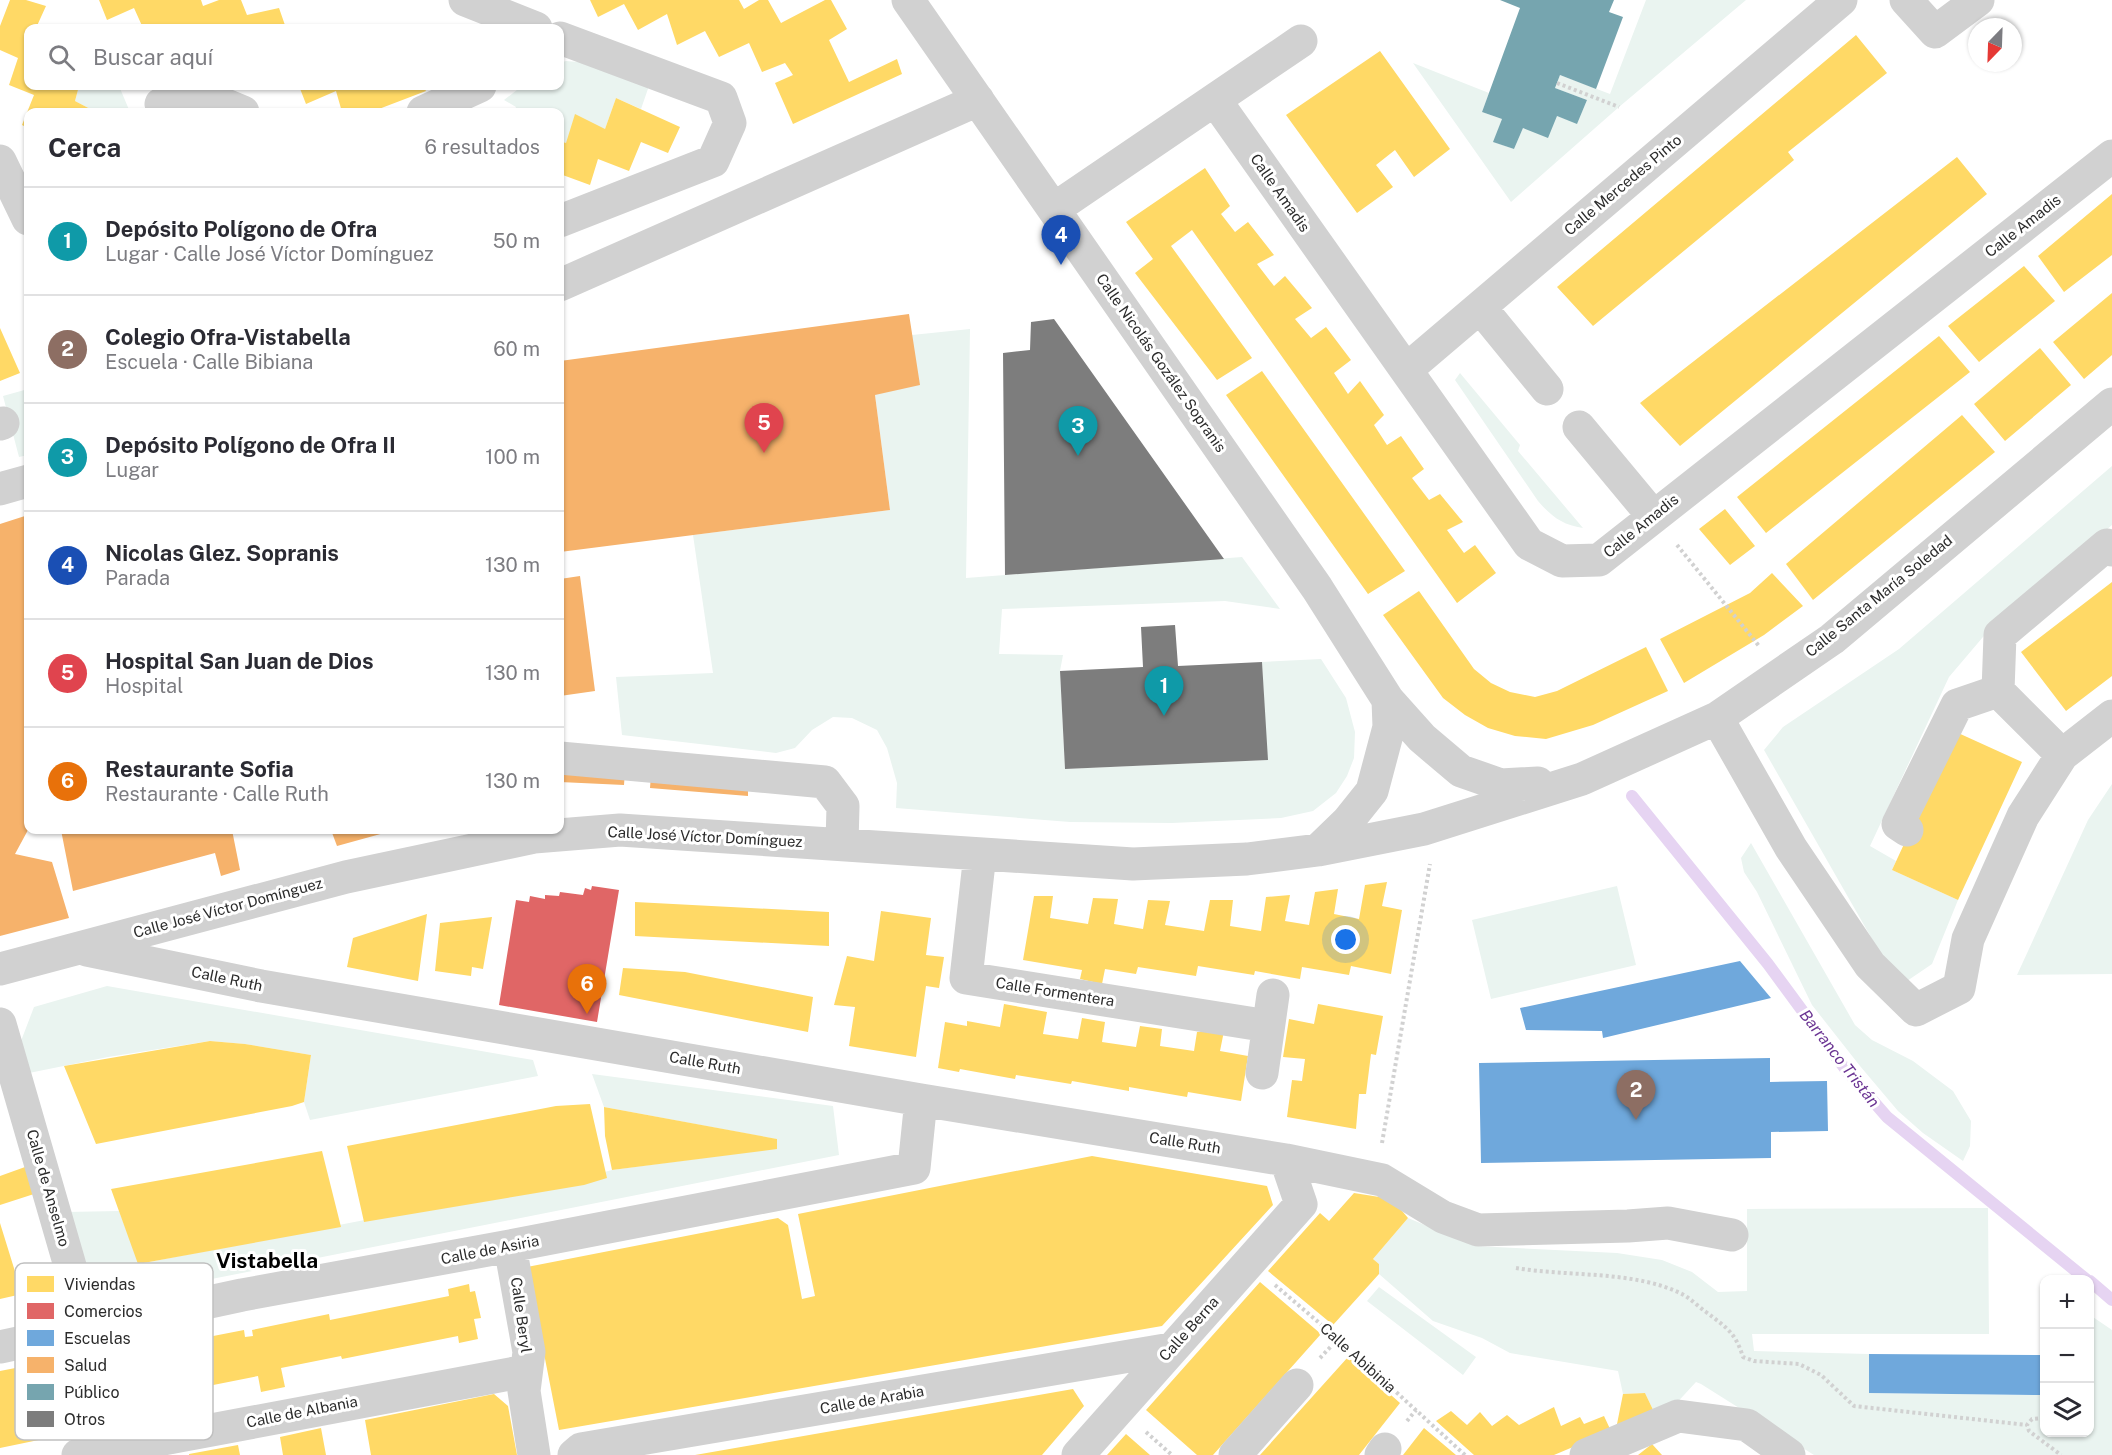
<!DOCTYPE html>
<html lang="es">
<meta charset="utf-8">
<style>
body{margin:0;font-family:"Public Sans",sans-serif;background:#f7f7f7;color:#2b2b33}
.controls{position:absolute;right:18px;bottom:18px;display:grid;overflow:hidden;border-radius:12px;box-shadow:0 2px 4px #0004}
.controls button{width:54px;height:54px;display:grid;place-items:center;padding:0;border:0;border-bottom:2px solid #e1e1e2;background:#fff;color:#2b2b33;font:30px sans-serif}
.compass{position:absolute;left:1968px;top:18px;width:54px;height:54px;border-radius:50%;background:#fff;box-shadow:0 2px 4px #0004;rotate:203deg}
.you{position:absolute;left:1346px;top:940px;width:21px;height:21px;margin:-15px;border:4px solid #fff;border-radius:50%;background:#1a73e8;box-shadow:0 0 0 9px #1a73e833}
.badge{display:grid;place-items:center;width:39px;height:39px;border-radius:50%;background:#ea580c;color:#fff;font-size:20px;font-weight:700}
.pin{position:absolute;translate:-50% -50px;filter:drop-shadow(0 2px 3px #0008)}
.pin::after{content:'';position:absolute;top:32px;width:21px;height:18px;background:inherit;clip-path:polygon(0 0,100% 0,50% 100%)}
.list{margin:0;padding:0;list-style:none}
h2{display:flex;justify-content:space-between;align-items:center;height:78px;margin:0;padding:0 24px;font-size:26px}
h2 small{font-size:20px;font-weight:400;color:#7c7c81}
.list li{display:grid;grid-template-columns:39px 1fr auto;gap:18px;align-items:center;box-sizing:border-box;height:108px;padding:0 24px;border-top:2px solid #e1e1e2}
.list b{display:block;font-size:22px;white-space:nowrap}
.list p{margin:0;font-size:20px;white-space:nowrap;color:#7c7c81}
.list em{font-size:20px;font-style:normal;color:#7c7c81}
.icon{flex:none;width:33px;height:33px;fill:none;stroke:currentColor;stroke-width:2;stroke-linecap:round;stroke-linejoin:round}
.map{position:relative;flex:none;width:2112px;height:1455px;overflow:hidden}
.search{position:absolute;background:#fff;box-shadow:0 2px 4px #0004;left:24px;top:24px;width:540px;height:66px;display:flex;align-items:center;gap:15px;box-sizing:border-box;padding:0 21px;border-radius:12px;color:#7c7c81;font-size:22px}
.panel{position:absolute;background:#fff;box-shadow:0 2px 4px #0004;left:24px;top:108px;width:540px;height:726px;border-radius:12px}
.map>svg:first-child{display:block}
</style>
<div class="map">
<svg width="2112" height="1455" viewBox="0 0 2112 1455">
<rect width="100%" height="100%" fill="#fff"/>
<path fill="#eaf4f0" d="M1646,0H1746L1619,107L1511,202L1413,63L1489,93L1482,112L1502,119L1494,142L1514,149L1523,128L1557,116L1577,123L1587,100L1555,88L1560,75L1610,94Z
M566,61L590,63L650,83L641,109L616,98L605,129L566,143L560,141V112H514L516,107L504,100L522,86H560V63Z
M79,86H119L130,112H96L75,101Z
M970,329L966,578L1242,557L1280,609L1225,601L1002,609L999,654L1063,655L1060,671L1065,769L1267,760L1262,662L1321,659L1346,698L1355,732L1354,758L1347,776L1336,793L1313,811L1281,818L1172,823L1070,822L896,808L897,783L887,748L877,730L852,718L833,717L812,730L795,748L776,753L622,735L616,677L713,673L693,535L890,510L875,395L912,335Z
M1460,373L1520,445L1518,451L1583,528C1562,525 1551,516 1538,501L1455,380Z
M28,389V455L19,457L3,396Z
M2112,466V525L1983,637L1949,677L1870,846L1896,861L1892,870L1958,900L1932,964L1907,981L1888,967L1764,750L1783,727L1899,649Z
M2112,784V974L2017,975L2088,820Z
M1751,843L1855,1025L1872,1040L1913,1061L1953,1091L1971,1121L1970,1146L1963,1161L1923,1133L1898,1111L1860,1066L1812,1005L1757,892L1744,872L1741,858Z
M1617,886L1636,965L1491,999L1472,920Z
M107,986L533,1060L538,1076L310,1120L304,1102L311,1055L245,1044L210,1041L108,1057L29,1073L21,1041L34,1007Z
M592,1074L833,1106L839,1155L115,1298L97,1290L66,1212L119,1211L139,1264L586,1177L612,1170L777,1148L776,1139L604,1107Z
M1988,1208L1989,1334H1752L1754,1351L1869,1354V1393L2040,1395L2044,1327V1432H2090V1315L2112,1330V1455H1814L1701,1384L1696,1382L1672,1408L1655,1414L1645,1393L1623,1394L1618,1371L1510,1353L1482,1338L1433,1321L1379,1274V1264L1373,1259L1408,1218L1475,1246L1617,1253L1662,1260L1692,1272L1718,1292L1747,1291V1209Z
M1379,1287L1476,1357L1463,1375L1367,1301Z"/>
<path fill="#ffd966" d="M10,0H26L46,6L36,28H28V86H79L75,101L96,112H28V128L22,125L34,95L9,85L18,58L0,50V26Z
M99,0H201L203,6L219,0H241L247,15L279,8L286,28H178L177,25L167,28H143L134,8L107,20Z
M590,0H739L744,9L759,0H768L781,23L825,0H831L847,29L829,40L849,82L897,59L902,74L793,124L775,83L793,75L785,63L762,72L749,43L719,57L705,31L677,45L667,14L638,30L624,4L598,17Z
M1856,35L1887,73L1788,152L1794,160L1593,326L1557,287Z
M1380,51L1450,149L1414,177L1395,150L1376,165L1393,187L1357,213L1286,115Z
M299,86H423L426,91L371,112H342L336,91L306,104Z
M616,98L680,127L668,153L641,142L629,171L598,159L590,185L560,174V141L566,143L575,114L605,129Z
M1957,157L1987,194L1680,446L1640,403Z
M1205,168L1230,206L1221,214L1235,232L1248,222L1274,255L1257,264L1274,286L1285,276L1312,308L1295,319L1311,338L1326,327L1351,360L1334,373L1348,394L1360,381L1384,415L1374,425L1387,445L1401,436L1424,469L1412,478L1429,500L1440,494L1463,522L1447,530L1464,553L1475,545L1496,573L1457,603L1192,230L1171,246L1252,358L1217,380L1135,273L1153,259L1126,222Z
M2112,194V255L2064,292L2038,256Z
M2024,266L2055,301L1979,362L1948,326Z
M2112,293V355L2084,379L2053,342Z
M0,328L20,373L0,381Z
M1939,336L1970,372L1766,533L1737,497Z
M2040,348L2071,385L2005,441L1974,404Z
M1262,371L1405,571L1368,594L1226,395Z
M1962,415L1995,452L1813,600L1786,564Z
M1725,509L1755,546L1730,565L1699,529Z
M1772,573L1803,606L1764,635L1684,683L1660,639L1750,593Z
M2112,582V676L2066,711L2021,652Z
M1419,591L1474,669L1491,683L1510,692L1535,697L1557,691L1646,647L1668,691L1593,725L1546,739L1515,736L1488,728L1465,715L1443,698L1383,615Z
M1956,732L2022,762L1958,900L1892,870Z
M1387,882L1382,906L1402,910L1391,974L1351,966L1349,975L1302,967L1300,979L1255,971L1254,975L1198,966L1196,976L1138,967L1136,974L1105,969L1102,984L1080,979L1082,970L1023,960L1034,896H1053L1050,918L1088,924L1093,898L1118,899L1114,924L1143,929L1148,900L1170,901L1165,925L1204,931L1210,900H1233L1230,926L1261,931L1266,897L1290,895L1285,921L1309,925L1315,892L1338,889L1334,914L1359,919L1365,885Z
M635,902L829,912V946L635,936Z
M881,911L931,918L926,955L944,957L939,988L926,986L916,1057L849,1046L855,1007L834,1005L847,956L874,961Z
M427,914L418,981L347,967L353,938Z
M492,917L483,969L472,967L471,976L435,971L440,923Z
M623,968L685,972L813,997L808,1032L619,995Z
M1004,1004L1047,1012L1043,1034L1078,1039L1082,1018L1105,1022L1102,1042L1136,1047L1140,1026L1162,1029L1160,1046L1194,1051L1197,1032L1224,1031L1220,1051L1248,1056L1241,1101L1188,1092L1187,1097L1129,1087V1091L1072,1081L1071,1084L1016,1075L1015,1079L960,1069L959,1072L938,1068L945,1022L967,1026V1021L1000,1027Z
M1318,1004L1383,1016L1376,1055L1371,1054L1366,1094H1359L1356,1129L1287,1117L1292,1080L1302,1081L1305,1059L1283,1057L1289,1019L1314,1024Z
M210,1041L245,1044L311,1055L304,1102L292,1106L96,1144L64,1066Z
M590,1104L607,1178L584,1185L364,1222L347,1146L556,1106Z
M604,1107L777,1139V1149L612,1170L605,1136Z
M322,1151L341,1227L138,1264L111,1189Z
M1092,1156L1267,1186L1273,1205L1162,1326L559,1430L527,1267L778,1218L788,1225L802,1299L815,1296L798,1214Z
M25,1167L34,1194L0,1205V1176Z
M1354,1193L1392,1199L1408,1218L1373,1259L1379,1264V1274L1333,1325L1268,1271L1320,1213L1329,1221Z
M0,1223L22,1294L0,1299Z
M1260,1282L1321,1334L1213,1455H1197L1146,1410Z
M469,1284L470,1292L475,1291L481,1318L474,1319L478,1339L459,1343L458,1336L342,1359L341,1356L281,1368L285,1387L261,1392L258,1376L173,1393L176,1409L150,1414L136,1407L123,1365L166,1356L165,1353L169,1351L167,1345L244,1330L245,1337L253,1336L252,1330L329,1314L330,1320L449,1296L448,1289Z
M1348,1357L1400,1403L1359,1455H1260Z
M61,1359L77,1368L91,1416L82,1431L0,1448V1371Z
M1073,1389L1084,1406L1042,1455H695Z
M1645,1393L1655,1414L1616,1429L1623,1394Z
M494,1394L508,1406L517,1455H371L365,1420Z
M1554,1407L1561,1426L1580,1417L1584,1424L1604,1416L1611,1431L1554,1455H1474L1436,1421L1451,1411L1467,1425L1480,1412L1492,1426L1507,1415L1519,1425Z
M321,1428L326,1455H283L280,1437Z
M1424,1428L1456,1455H1403Z
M1126,1434L1150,1455H1107Z
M1652,1444L1662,1455H1638Z
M238,1445L240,1455H189V1454Z"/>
<path fill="#e06666" d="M592,886L619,890L597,1022L499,1005L516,900L529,902L530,896L545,899V895L559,896L560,892L583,895L585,888L591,890Z"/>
<path fill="#6fa8dc" d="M1740,961L1771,998L1603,1038L1602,1031L1526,1030L1520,1008Z
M1770,1058V1082L1827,1081L1828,1131L1771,1132V1158L1481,1163L1479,1063Z
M1869,1354L2043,1355L2041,1395L1869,1393Z"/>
<path fill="#f6b26b" d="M909,314L920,385L875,395L890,510L560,552V361Z
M28,515V830L15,854L52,862L69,918L0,936V524Z
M580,576L595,691L560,696V579Z
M560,768L625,771L624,785L560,782Z
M651,775L748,782V796L650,788Z
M61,830H232L240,870L221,876L215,853L73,891Z
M331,830H395L337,846Z"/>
<path fill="#76a5af" d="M1500,0H1614L1609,12L1623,17L1596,89L1560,75L1555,88L1587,100L1577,124L1557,116L1548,138L1523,128L1514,149L1493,142L1502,119L1482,112L1520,8Z"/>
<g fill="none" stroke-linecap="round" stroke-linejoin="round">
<path stroke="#e6d4f2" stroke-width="12" d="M1632,796L1768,964L1846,1070L1887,1117L2087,1280
M2090,1281L2112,1300"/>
</g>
<path fill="#7d7d7d" d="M1054,319L1224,559L1005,575L1003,353L1030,350L1031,322Z
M1175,625L1178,666L1262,662L1268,760L1065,769L1060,671L1143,667L1141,627Z"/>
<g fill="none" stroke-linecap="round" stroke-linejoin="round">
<path stroke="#d1d1d1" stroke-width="4" stroke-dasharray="3 3" stroke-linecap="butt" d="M1557,83L1619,107
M1677,545L1759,646
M1382,1143L1430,864
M1516,1268C1569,1277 1636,1270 1684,1295C1692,1300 1699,1307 1706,1312C1727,1328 1735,1332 1743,1357L1754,1361L1799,1364L1821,1375L1854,1406L2027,1425
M1275,1285L1338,1339L1465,1455
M1320,1358L1338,1339
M2043,1359H2044
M2044,1418L2032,1419L2027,1425L2029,1431L2061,1455
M1407,1421L1416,1410
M1146,1432L1172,1455"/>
<path stroke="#d1d1d1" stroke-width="33" d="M465,0L536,28
M908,0L1317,588L1388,700L1422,738L1461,771L1501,785L1538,783
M1906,0L1935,32L1978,0
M560,38L721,98L730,123L713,161L560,221
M1215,100L1529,544L1562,561L1599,560L2112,156
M161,104L209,98L243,112
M423,112L480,86
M0,161L28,219
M1054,209L1301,41
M560,285L978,100
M1480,307L1547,389
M1406,370L1841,0
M0,424L3,423
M1579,427L1653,516
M0,489L28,481
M1998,691L2000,635L2107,545L2112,550
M1717,718L1791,848L1870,965L1916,1010L1959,988L1968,939L2023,816L2062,755L2112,716
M560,758L825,782L843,806L842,844
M1907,830L1898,824L1957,705L1998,691L2062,755
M1318,850L1348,821L1372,791L1389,727L1388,700
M980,854L966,978L1268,1026
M87,950L261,986L921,1100L1286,1160L1301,1204L1078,1455
M0,969L346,877L534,837L620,830L1133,864L1247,859L1318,850L1424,829L1582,779L1717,718L1832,639L2112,404
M0,1024L88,1328L127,1445V1455
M1262,1073L1273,995
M1286,1160L1382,1180L1443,1217L1478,1230L1628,1226L1668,1223L1732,1235
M510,1246L529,1352L524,1391L534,1455
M0,1347L242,1295L510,1246L914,1168L921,1100
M78,1455L526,1371
M574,1455L581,1449L1171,1349
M1235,1455L1297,1385
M1381,1455L1385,1449
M1586,1455L1678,1416L1747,1425L1789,1455"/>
</g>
<g text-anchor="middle" stroke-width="6" stroke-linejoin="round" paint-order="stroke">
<g font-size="15" fill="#2c2c2c" stroke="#fff">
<text transform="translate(1623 185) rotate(-40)" y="5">Calle Mercedes Pinto</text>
<text transform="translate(1280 193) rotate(55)" y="5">Calle Amadis</text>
<text transform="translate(2023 226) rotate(-38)" y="5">Calle Amadis</text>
<text transform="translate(1161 363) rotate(55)" y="5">Calle Nicolás Gozález Sopranis</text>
<text transform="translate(1641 526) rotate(-39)" y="5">Calle Amadis</text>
<text transform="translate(1879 596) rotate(-39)" y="5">Calle Santa María Soledad</text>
<text transform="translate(705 837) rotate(3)" y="5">Calle José Víctor Domínguez</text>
<text transform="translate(228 908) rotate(-15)" y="5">Calle José Víctor Domínguez</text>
<text transform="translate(227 979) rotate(12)" y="5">Calle Ruth</text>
<text transform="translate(1055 992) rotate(9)" y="5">Calle Formentera</text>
<text transform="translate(705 1063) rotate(10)" y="5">Calle Ruth</text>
<text transform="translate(1185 1143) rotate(9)" y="5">Calle Ruth</text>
<text transform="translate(48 1188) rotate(74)" y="5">Calle de Anselmo</text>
<text transform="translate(490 1250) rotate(-11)" y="5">Calle de Asiria</text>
<text transform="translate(521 1315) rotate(82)" y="5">Calle Beryl</text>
<text transform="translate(1189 1329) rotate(-48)" y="5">Calle Berna</text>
<text transform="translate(1358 1358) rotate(42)" y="5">Calle Abibinia</text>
<text transform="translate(872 1400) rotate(-10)" y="5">Calle de Arabia</text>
<text transform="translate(302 1412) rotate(-11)" y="5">Calle de Albania</text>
</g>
<g font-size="16" font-style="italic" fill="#6b3593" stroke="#fff">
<text transform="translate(1840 1058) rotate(52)" y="6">Barranco Tristán</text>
</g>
<g font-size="21" font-weight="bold" fill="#000" stroke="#fff">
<text x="267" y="1268">Vistabella</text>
</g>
</g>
<rect x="15" y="1263" width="198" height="177" rx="9" fill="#fff" stroke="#c0c0c0" stroke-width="1.5"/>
<rect x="27" y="1276" width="27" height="16" fill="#ffd966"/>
<rect x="27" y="1303" width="27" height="16" fill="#e06666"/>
<rect x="27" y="1330" width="27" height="16" fill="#6fa8dc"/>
<rect x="27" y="1357" width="27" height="16" fill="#f6b26b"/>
<rect x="27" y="1384" width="27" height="16" fill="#76a5af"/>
<rect x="27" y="1411" width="27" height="16" fill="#7d7d7d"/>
<g font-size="16" fill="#2c2c2c">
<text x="64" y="1290">Viviendas</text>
<text x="64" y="1317">Comercios</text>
<text x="64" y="1344">Escuelas</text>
<text x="64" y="1371">Salud</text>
<text x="64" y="1398">Público</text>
<text x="64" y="1425">Otros</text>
</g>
</svg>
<div class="controls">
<button>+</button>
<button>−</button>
<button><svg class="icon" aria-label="layers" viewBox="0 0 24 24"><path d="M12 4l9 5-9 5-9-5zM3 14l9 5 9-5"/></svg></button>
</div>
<svg class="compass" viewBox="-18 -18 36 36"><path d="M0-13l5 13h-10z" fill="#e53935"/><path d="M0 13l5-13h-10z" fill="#7c7c81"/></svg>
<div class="you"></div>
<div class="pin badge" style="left:1164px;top:716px;background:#0f9aa8">1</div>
<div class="pin badge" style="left:1636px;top:1120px;background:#8d6e63">2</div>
<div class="pin badge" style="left:1078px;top:456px;background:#0f9aa8">3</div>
<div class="pin badge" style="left:1061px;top:265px;background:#1a4fb4">4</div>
<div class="pin badge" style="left:764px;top:453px;background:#e0444e">5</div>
<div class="pin badge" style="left:587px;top:1014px;background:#e8710a">6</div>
<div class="search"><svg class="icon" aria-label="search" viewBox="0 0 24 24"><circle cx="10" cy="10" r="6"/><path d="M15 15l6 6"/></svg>Buscar aquí</div>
<section class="panel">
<h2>Cerca<small>6 resultados</small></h2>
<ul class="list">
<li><span class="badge" style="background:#0f9aa8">1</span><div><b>Depósito Polígono de Ofra</b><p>Lugar · Calle José Víctor Domínguez</p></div><em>50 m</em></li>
<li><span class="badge" style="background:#8d6e63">2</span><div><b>Colegio Ofra-Vistabella</b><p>Escuela · Calle Bibiana</p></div><em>60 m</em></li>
<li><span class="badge" style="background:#0f9aa8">3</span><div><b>Depósito Polígono de Ofra II</b><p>Lugar</p></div><em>100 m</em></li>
<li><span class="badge" style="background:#1a4fb4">4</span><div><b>Nicolas Glez. Sopranis</b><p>Parada</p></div><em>130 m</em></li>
<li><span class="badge" style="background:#e0444e">5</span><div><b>Hospital San Juan de Dios</b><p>Hospital</p></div><em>130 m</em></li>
<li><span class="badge" style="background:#e8710a">6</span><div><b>Restaurante Sofia</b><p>Restaurante · Calle Ruth</p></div><em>130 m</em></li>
</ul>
</section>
</div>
